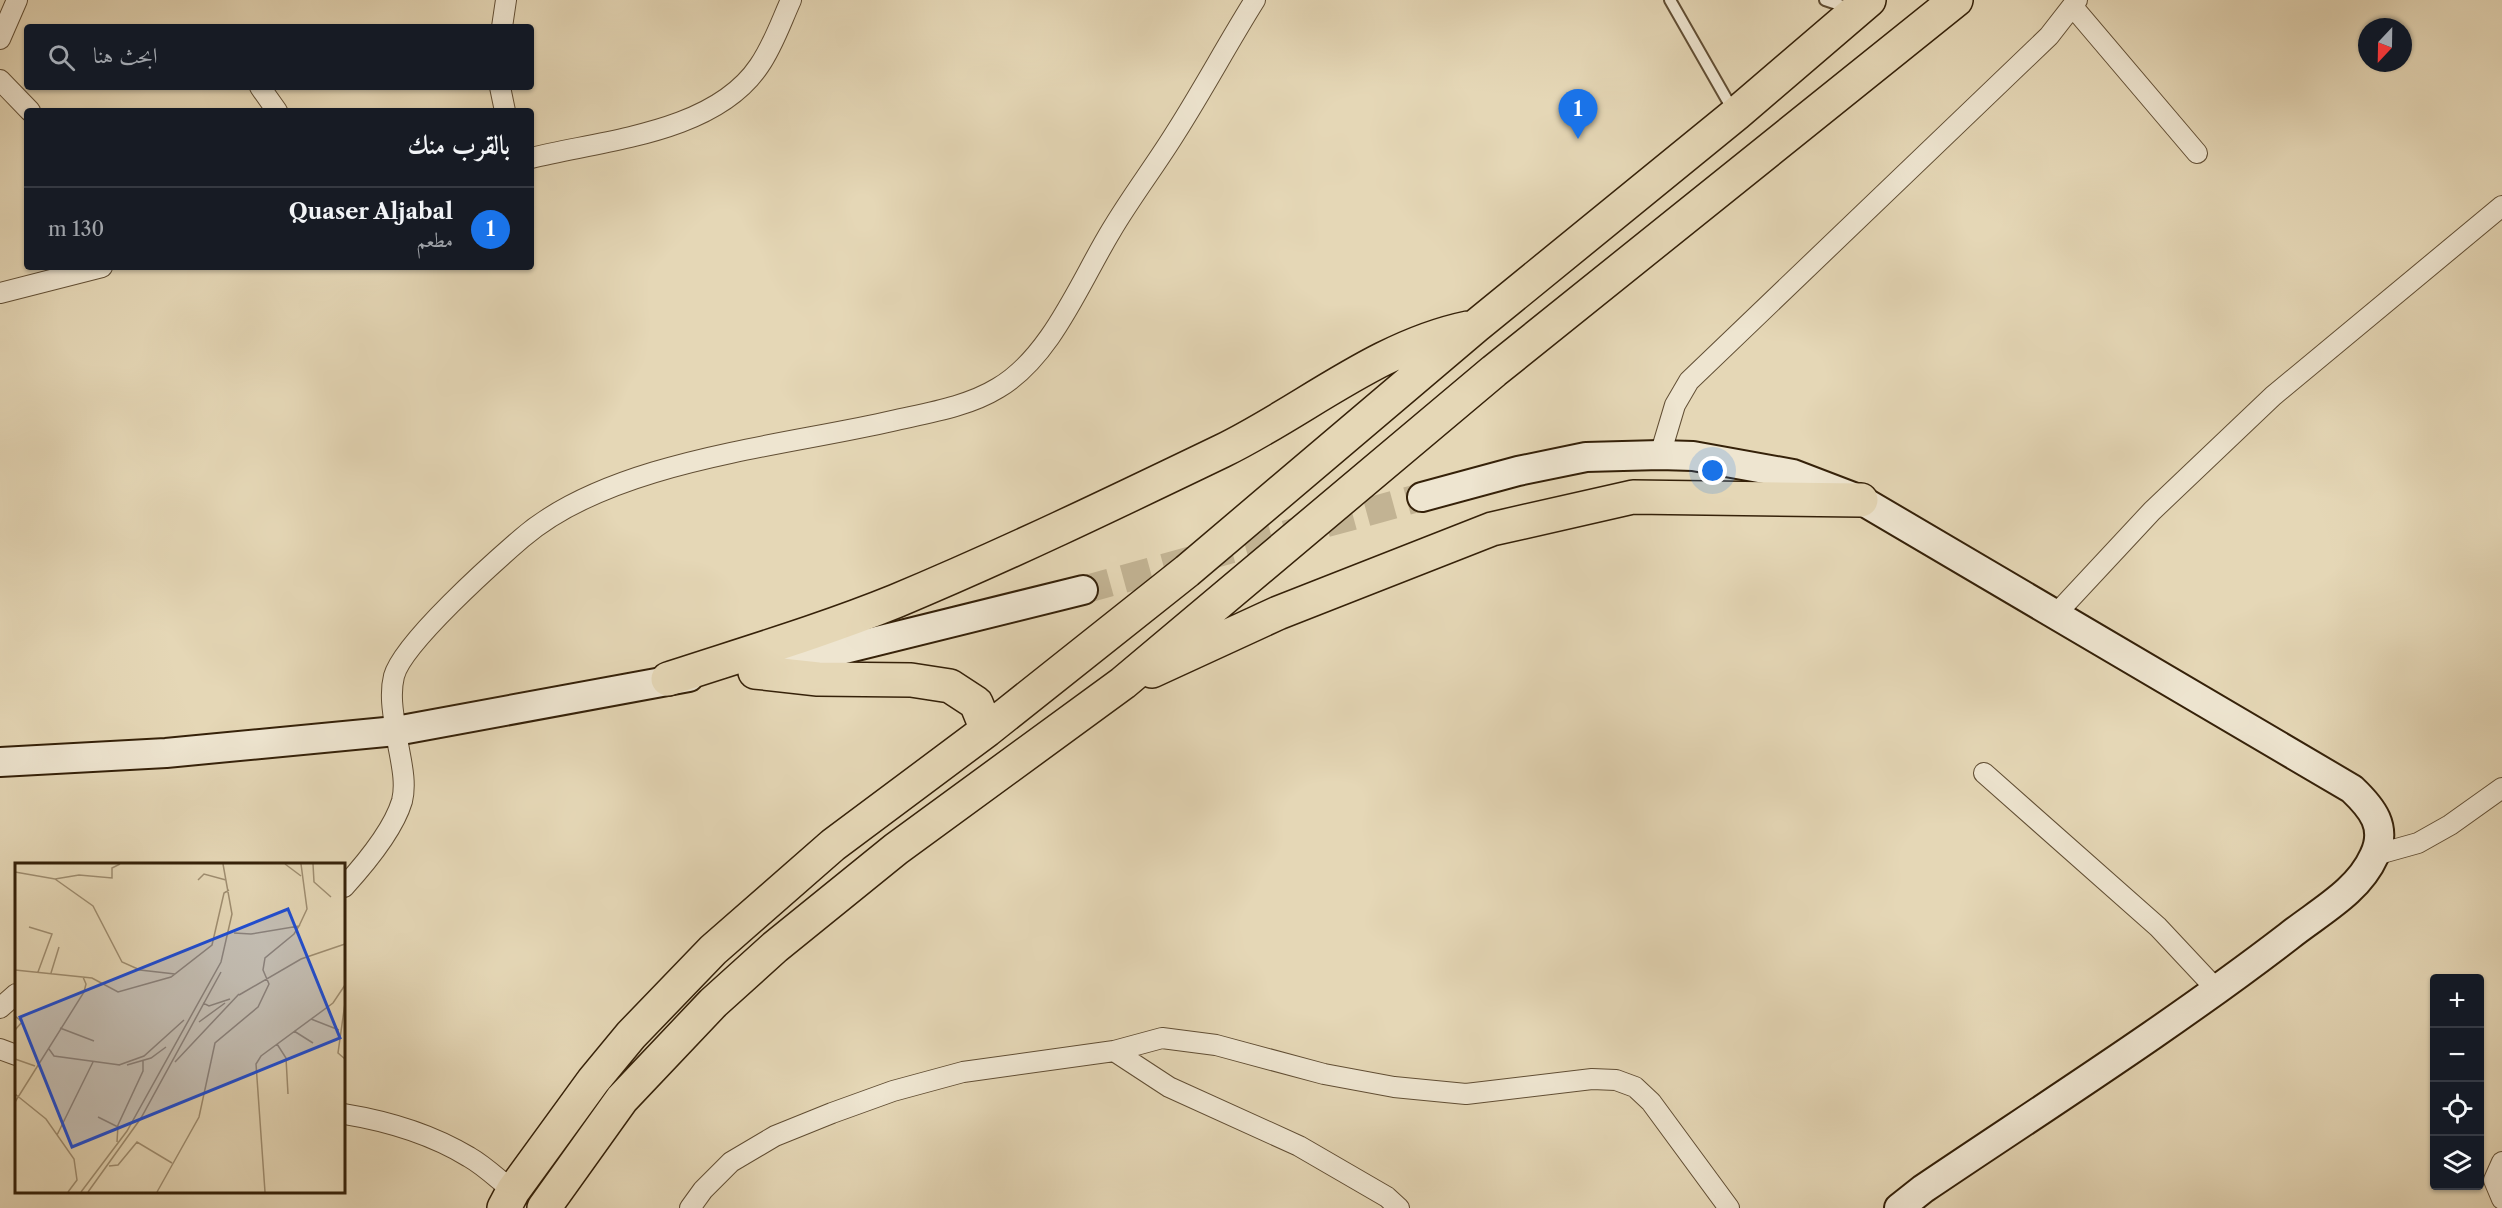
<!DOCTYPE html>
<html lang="ar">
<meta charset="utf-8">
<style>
body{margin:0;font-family:"Libre Caslon Text",Amiri,serif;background:#242831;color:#f1f3f6;direction:rtl}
.controls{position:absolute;right:18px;bottom:18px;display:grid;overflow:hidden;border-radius:6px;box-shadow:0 2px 4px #0004}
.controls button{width:54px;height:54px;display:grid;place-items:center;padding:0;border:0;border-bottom:2px solid #363941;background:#171b24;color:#f1f3f6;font:30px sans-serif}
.compass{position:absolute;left:2358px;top:18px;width:54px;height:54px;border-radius:50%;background:#171b24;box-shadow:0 2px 4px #0004;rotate:202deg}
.you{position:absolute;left:1713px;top:471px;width:21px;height:21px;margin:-15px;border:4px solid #fff;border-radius:50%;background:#1a73e8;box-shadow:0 0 0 9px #1a73e833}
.badge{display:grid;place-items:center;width:39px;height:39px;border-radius:50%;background:#1a73e8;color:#fff;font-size:20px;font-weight:700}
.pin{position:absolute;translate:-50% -50px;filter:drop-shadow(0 2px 3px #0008)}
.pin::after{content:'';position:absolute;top:32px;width:21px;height:18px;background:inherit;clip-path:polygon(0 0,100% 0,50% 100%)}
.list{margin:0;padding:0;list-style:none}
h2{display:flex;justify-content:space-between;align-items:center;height:78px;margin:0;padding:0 24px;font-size:26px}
h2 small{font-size:20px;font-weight:400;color:#9ea1a6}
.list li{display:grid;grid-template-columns:39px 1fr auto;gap:18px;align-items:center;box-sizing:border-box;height:84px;padding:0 24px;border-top:2px solid #363941}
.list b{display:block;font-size:22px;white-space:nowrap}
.list p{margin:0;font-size:20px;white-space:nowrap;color:#9ea1a6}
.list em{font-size:20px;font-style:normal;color:#9ea1a6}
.icon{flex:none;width:33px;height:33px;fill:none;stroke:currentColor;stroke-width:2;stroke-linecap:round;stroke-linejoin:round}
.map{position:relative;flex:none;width:2502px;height:1208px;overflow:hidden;direction:ltr}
.search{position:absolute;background:#171b24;box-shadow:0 2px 4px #0004;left:24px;top:24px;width:510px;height:66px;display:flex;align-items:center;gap:15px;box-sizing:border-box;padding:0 21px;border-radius:6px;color:#9ea1a6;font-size:22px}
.panel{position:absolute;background:#171b24;box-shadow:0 2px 4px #0004;left:24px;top:108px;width:510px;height:162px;border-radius:6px;direction:rtl}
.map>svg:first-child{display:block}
</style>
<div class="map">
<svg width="2502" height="1208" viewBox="0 0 2502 1208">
<rect width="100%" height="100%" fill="#e5d7b6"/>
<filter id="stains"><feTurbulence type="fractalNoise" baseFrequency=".00333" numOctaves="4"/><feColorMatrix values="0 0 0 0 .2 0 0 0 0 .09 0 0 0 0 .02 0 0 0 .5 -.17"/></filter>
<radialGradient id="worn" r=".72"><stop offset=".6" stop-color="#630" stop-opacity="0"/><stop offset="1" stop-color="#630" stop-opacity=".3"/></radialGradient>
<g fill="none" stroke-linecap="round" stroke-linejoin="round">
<path stroke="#c2b393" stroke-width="28" stroke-dasharray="28 14" stroke-linecap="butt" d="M1083,590L1422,497"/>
<defs>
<path id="lane" d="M1670,0L1734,112
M1825,0L1852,9"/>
<path id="street" d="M2073,7L2197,153
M502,27L506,0
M0,39L17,0
M0,80L30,111
M260,87L277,111
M500,87L505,111
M531,158C604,140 714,133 759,66C773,46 781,22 791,0
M0,293L102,267
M1660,455L1675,405L1689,381L2049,36L2077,0
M2056,614L2152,511L2273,396L2502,206
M1984,773L2158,927L2218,991
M2375,855L2418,843L2450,825L2502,788
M344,887C365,864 393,831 402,801C407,781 400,758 397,738C394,718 389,696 394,676C403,643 493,563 522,538C611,461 779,447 892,421C927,413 967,407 998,388C1051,357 1080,282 1111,231C1131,197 1155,166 1176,132C1204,88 1228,43 1255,0
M0,1008L16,994
M0,1049L16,1055
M1114,1051L1169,1087L1299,1146L1387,1197L1399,1208
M344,1114C387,1121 431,1134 469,1157C485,1166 499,1180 513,1191
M2502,1162L2494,1180L2502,1199
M690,1208L703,1190L731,1162L775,1136L832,1113L893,1091L963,1072L1114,1051L1162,1038L1216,1045L1324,1074L1394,1087L1466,1094L1592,1079L1616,1080L1635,1087L1651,1102L1729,1208"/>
<path id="secondary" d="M1422,497L1518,471L1586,457L1660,455L1693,456L1793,474L1861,500L2352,789C2372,808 2388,827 2374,856C2358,892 2319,912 2289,936C2172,1026 2046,1106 1923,1189L1899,1208
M764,669L1083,590
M0,762L166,753L396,731L689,677"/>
<path id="highway" d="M1152,671L1278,613L1492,529L1633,497L1861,500
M755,672L818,679L911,680L950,686L976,703L987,730
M668,679C744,654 822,631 896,601C1006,555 1114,503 1222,451C1304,411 1377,347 1468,328
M504,1208L513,1191L593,1081L631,1035L713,950L833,845L987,730L1187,571L1476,326L1736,114L1869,0
M544,1208L622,1099L713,1003L775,947L896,849L1123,683L1494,371L1956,0"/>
</defs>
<use href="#lane" stroke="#614e34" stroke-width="14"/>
<use href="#street" stroke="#614e34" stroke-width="22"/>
<use href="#secondary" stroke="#352109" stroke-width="32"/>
<use href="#highway" stroke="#352109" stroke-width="36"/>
<use href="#lane" stroke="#eee5d0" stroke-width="10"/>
<use href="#street" stroke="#eee5d0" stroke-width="20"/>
<use href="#secondary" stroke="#eee5d0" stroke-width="28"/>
<use href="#highway" stroke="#e5d7b6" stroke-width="33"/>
</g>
<g transform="translate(15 863)">
<rect width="330" height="330" fill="#e5d7b6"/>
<path fill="none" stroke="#9f8e71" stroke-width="1.5" d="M270,1L286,13M298,1L299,19L316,34M0,9L40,16L64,12L97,15V5L105,1M40,16L78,43L107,99L125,107L160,111M183,17L189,11L211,17M284,63L292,46L286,1M14,64L37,71L23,109M0,107L77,115L103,129L156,114L197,82L209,30L214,27M36,110L44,84M224,132L286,96L330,81M188,140L194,143L215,136M330,140L323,190L330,196M0,153L7,159L0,167M296,156L324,167M184,159L210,140M45,165L79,178M279,168L298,180M262,181L271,195L273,231M34,186L39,193L105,202M0,196L20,203M160,199L224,131M104,202L129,193L169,157M112,202L136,195L151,184M0,231L31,256L59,296L62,317L53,329M0,239L69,129L71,121L68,114M83,254L103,264M42,272L78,199M102,279L103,262L128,208V198M94,303L103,302L122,279L157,300M66,329L112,268L206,99L217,51L208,1M73,329L126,255L206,109M142,329L184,254L200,180L243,144L254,121L248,107L250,95L279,71L284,63L236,71L219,70M250,329L241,201L246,193L318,140L330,122"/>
<path fill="#1d4ed8" fill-opacity="0.15" stroke="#1d4ed8" stroke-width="3" d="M273,46L325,175L57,284L5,154Z"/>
<rect width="330" height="330" fill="none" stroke="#352109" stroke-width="3"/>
</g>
<rect width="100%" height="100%" filter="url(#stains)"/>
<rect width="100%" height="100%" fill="url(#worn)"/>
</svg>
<div class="controls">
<button>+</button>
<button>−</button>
<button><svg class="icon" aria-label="locate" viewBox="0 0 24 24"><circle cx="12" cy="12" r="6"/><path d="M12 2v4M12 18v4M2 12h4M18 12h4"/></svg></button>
<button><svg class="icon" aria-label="layers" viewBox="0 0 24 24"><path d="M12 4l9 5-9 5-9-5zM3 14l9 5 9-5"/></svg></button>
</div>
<svg class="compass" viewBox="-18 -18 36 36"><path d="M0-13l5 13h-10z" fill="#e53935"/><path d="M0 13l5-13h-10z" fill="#9ea1a6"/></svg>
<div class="you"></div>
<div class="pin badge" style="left:1578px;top:139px">1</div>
<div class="search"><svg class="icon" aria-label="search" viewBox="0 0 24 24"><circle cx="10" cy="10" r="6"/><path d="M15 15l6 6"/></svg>ابحث هنا</div>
<section class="panel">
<h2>بالقرب منك<small></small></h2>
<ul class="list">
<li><span class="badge">1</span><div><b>Quaser Aljabal</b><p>مطعم</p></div><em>130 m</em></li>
</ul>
</section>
</div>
